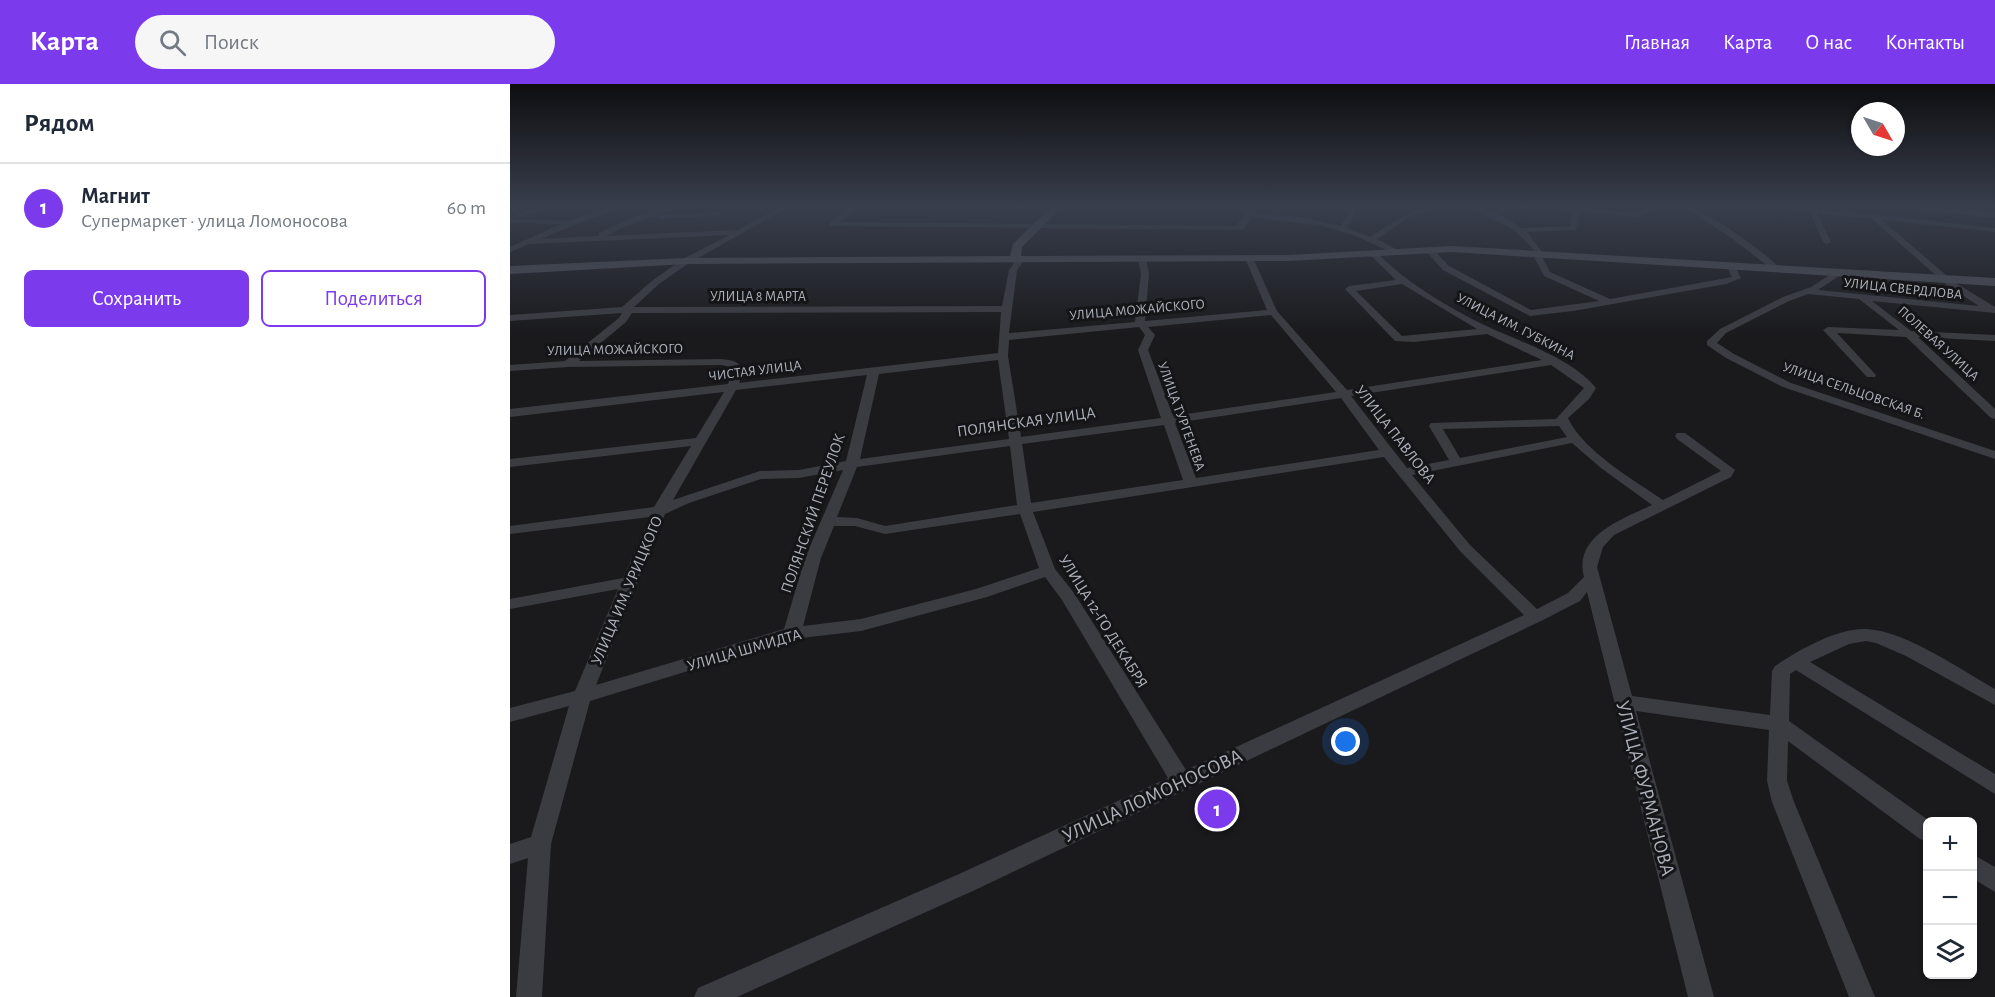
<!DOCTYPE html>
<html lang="ru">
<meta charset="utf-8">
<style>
body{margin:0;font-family:"Alegreya Sans",sans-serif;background:#f6f6f7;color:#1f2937}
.controls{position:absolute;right:18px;bottom:18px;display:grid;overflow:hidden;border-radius:9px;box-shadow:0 2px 4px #0004}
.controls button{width:54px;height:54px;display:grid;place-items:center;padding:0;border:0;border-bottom:2px solid #e0e1e3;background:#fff;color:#1f2937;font:30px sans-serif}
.compass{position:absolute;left:1341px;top:18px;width:54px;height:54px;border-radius:50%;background:#fff;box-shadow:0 2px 4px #0004;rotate:129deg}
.you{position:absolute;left:836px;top:658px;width:21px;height:21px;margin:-15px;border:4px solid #fff;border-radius:50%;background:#1a73e8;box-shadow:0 0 0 9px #1a73e833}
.badge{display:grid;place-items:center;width:39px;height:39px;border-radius:50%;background:#7c3aed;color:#fff;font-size:20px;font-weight:700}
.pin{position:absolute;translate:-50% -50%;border:3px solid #fff;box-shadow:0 2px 6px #0006}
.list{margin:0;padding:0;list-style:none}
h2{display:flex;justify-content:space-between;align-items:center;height:78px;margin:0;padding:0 24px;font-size:26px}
h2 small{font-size:20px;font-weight:400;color:#747a83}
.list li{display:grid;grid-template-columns:39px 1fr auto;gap:18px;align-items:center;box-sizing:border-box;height:90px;padding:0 24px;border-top:2px solid #e0e1e3}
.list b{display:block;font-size:22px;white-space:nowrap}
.list p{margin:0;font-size:20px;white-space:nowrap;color:#747a83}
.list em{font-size:20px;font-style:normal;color:#747a83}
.actions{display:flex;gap:12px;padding:18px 24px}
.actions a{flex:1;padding:14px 0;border:2px solid #7c3aed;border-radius:9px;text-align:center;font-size:21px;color:#7c3aed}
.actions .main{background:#7c3aed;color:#fff}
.icon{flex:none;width:33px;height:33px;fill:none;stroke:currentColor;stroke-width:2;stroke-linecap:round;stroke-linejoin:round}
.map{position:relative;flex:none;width:1485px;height:913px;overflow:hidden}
header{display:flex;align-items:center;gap:36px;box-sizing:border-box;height:84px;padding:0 30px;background:#7c3aed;color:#fff}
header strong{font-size:28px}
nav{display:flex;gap:33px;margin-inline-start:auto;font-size:21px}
.search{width:420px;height:54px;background:#f6f6f7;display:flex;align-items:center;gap:15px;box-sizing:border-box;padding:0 21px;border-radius:33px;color:#747a83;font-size:22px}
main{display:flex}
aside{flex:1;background:#fff}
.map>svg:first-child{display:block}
</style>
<header>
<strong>Карта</strong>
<div class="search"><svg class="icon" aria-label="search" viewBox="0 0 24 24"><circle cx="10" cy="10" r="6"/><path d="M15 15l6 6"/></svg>Поиск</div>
<nav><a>Главная</a><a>Карта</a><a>О нас</a><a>Контакты</a></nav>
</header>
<main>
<aside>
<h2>Рядом<small></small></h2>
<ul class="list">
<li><span class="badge">1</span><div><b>Магнит</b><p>Супермаркет · улица Ломоносова</p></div><em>60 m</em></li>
</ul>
<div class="actions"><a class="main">Сохранить</a><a>Поделиться</a></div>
</aside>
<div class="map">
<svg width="1485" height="913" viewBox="0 0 1485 913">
<rect width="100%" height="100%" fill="#1a1a1d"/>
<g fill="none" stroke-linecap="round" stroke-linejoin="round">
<path fill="#3b3c42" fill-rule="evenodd" d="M28,123H39L7,134L3,132Z
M100,123H110L30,155L89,152V149C112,138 142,123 167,123L112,144L96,152L228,146L270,123H279L179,179L149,200L124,223L492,222L499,186L504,179L503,175L507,173H510L512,179L507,186L499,249L625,238L631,190L628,174L632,172L636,174L639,190L635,237L757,226L735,174L739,172L743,174L767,227L837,306L1032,276L977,250L904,258L885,257L835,205L839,202L886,196L857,168L864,166C895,198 934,221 974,241C1008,257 1062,274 1086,304L1079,315L1058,334C1073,367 1124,396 1153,416L1211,387L1167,355L1165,352L1167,349H1175L1225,386L1221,393L1104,451L1093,463L1087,483L1122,612L1260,631L1262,587L1265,582C1287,567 1328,543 1357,545C1398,548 1449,585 1485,605V621L1396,572L1366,559L1356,557L1339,560L1300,578L1485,690V710L1286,586L1280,590L1279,637L1421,738H1418V758L1410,755L1278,657L1277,697L1284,718L1365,913H1339L1262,718L1257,697L1259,646L1126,627L1204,913H1178L1077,508L1070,517L1031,537L465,806L227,913H184L188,904L449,790L658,694L552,516L535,493L477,513L351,547L283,555L80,617L41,760L32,913H6L18,774L0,780V760L21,753L59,622L0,638V624L65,607L108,505L0,525V515L113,494L140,433L0,450V442L144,423L181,362L0,383V375L186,354L214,308L0,333V325L218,300L223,286L221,283L211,281L58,283L0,287V281L55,277L109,234L112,229L0,237V231L112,223L143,196L173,175L219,151L19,160L0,168V163L51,140L0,139V135L59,137ZM892,200L967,245L892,252L846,207ZM491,228L488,269L229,299L234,286C228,277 222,276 211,275L69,277L116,238L122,229ZM761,231L826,308L663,332L638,266L645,251L638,243ZM629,243L635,251L628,266L651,334L511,353L498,272L499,256ZM488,276L499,355L350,375L369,290ZM1041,281L1074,304L1046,335L921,339L919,342L939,376L897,384L841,312ZM357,291L336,377L289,386L250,387L163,416L226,306ZM831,314L869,366L686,394L665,339ZM654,341L673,396L521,419L512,360ZM1049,342L1057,353L950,374L933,345ZM1062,359L1091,384L1142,421C1113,435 1063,451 1074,493L1058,509L1027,525L960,461L902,391ZM500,362L507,421L375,442L347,434L327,433L347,383ZM874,373L950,467L1014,531L676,686L564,509L545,485L523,428ZM333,386L295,474L274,545L86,601L155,430L179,419L251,395L289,394ZM510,430L529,484L466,505L351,535L293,542L311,474L324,442H345L375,450Z
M340,123H348L330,138L726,142L741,123H748L744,129L796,134L831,142L840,127L838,123H845L846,127L837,144L860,153C883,138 903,123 930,123L899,133L867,155L886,165V169H883L846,152L813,142L741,133L734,145L726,146L320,142V138Z
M960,123H970L995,133L1011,144L1060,142L1063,127L1037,123H1070L1127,129L1140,123H1149L1128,133L1070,128L1066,146L1017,148L1033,169L1031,171L1040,188L1100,215L1222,193L1216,181L1220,179H1223L1231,194L1216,200L1063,227L1020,232L933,186L914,165L921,163L939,182L1021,226L1089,217L1034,192L1022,169L1024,167C1001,137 988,141 960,123Z
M1174,123C1194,123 1255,169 1270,184L1263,186L1220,153Z
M1266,123L1363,130L1485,144V148L1372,136L1444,198L1485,223V229L1362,217L1401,247L1485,251V257L1408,253L1485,325V335L1481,334L1396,253L1327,249L1366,291L1365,293H1357L1313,246L1318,243L1389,246L1349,215L1298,210L1279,217L1216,249L1207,259L1224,270L1281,299L1485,367V375L1273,303L1216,274L1197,261V257L1210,245L1273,213L1301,203L1329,185L1332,186V190L1308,206L1469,222L1438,202L1362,135L1307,129L1321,158L1317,160L1313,158L1300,128Z
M209,128L211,131L151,135L147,133L151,131Z
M1462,770L1485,783V808L1462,794Z"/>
<path fill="#494b52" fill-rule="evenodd" d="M541,123H552L512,163L511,172L778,171L942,162L1485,194V202L942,168L778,177L176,180L0,190V182L176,174L500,172L503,160Z
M1405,123H1440L1485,128V134L1410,126Z"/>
</g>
<linearGradient id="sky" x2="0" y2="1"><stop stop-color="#0e0e10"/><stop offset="0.49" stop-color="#383e4c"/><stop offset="1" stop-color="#383e4c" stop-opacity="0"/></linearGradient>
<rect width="1485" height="251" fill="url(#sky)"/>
<g text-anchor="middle" stroke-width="6" stroke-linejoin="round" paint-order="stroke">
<g font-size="14" fill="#adb2bc" stroke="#151518">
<text transform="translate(1393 204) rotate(6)" y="5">УЛИЦА СВЕРДЛОВА</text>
<text x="248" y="217">УЛИЦА 8 МАРТА</text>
<text transform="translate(627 225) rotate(-5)" y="5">УЛИЦА МОЖАЙСКОГО</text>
<text transform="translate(1006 242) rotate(27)" y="5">УЛИЦА ИМ. ГУБКИНА</text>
<text transform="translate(1429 259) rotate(42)" y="5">ПОЛЕВАЯ УЛИЦА</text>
<text transform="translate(105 265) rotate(-1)" y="5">УЛИЦА МОЖАЙСКОГО</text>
<text transform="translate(245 286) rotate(-7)" y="5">ЧИСТАЯ УЛИЦА</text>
<text transform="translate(1344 306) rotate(19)" y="5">УЛИЦА СЕЛЬЦОВСКАЯ Б.</text>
<text transform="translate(672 332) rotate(70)" y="5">УЛИЦА ТУРГЕНЕВА</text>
</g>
<g font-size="16" fill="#adb2bc" stroke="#151518">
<text transform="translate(516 337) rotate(-8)" y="6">ПОЛЯНСКАЯ УЛИЦА</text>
<text transform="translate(886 350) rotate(52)" y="6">УЛИЦА ПАВЛОВА</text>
<text transform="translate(302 429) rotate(-71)" y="6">ПОЛЯНСКИЙ ПЕРЕУЛОК</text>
<text transform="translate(116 506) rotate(-67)" y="6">УЛИЦА ИМ. УРИЦКОГО</text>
<text transform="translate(594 537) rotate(58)" y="6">УЛИЦА 12-ГО ДЕКАБРЯ</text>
<text transform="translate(234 565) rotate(-16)" y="6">УЛИЦА ШМИДТА</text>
</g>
<g font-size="20" fill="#adb2bc" stroke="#151518">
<text transform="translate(1136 704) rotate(75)" y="7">УЛИЦА ФУРМАНОВА</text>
<text transform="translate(642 711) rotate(-25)" y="7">УЛИЦА ЛОМОНОСОВА</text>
</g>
</g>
</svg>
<div class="controls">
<button>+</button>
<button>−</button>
<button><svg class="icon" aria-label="layers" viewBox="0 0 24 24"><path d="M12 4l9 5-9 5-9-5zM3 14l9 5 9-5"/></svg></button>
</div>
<svg class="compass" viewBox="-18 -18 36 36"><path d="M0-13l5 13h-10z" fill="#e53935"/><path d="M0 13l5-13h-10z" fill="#747a83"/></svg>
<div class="you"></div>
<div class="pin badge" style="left:707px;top:725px">1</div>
</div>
</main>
